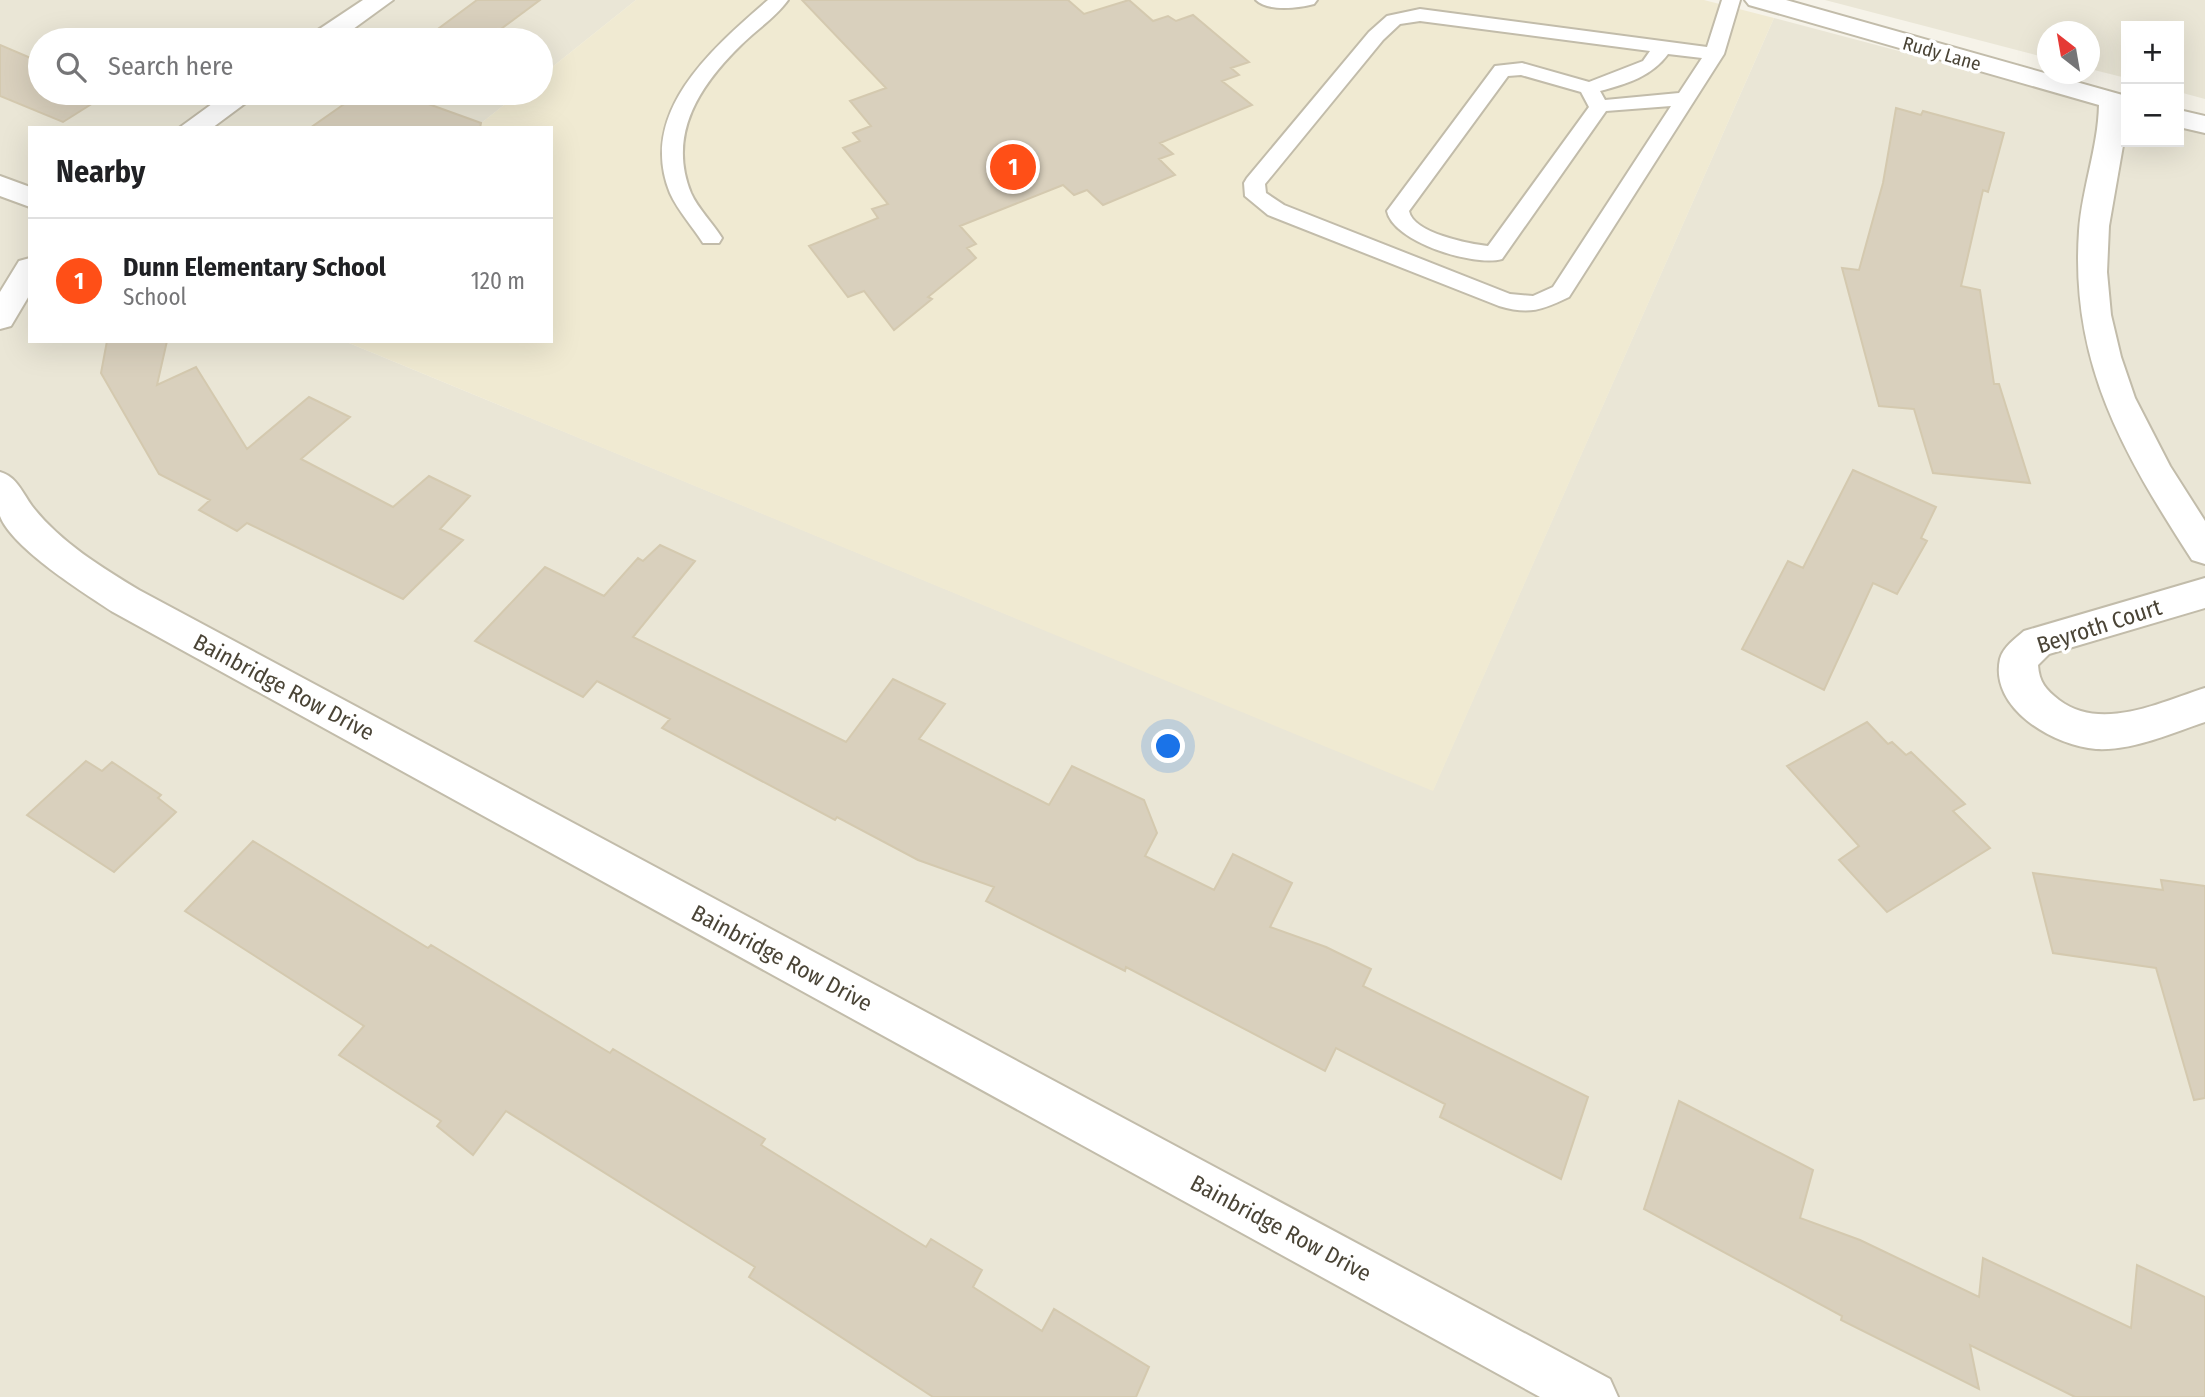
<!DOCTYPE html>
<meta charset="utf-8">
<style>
body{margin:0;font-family:"Fira Sans Condensed",sans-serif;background:#f2f2f2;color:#202124}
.controls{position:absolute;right:21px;top:21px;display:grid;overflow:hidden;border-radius:0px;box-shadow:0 7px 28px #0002}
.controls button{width:63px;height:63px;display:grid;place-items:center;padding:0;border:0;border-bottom:2px solid #e0e0e0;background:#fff;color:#202124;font:35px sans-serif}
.compass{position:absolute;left:2037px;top:21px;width:63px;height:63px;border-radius:50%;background:#fff;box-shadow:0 7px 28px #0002;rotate:329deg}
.you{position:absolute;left:1169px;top:747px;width:24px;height:24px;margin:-18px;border:5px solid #fff;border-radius:50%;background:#1a73e8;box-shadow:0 0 0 10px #1a73e833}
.badge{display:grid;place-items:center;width:46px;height:46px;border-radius:50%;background:#ff4f17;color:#fff;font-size:23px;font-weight:700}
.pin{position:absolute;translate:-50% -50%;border:4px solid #fff;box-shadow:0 2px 7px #0006}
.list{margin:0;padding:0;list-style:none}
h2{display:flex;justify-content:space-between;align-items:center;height:91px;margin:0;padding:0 28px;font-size:30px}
h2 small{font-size:23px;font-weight:400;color:#757577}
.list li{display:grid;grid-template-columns:46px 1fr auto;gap:21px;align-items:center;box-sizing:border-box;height:126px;padding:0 28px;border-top:2px solid #e0e0e0}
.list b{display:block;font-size:26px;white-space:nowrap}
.list p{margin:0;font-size:23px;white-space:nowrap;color:#757577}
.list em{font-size:23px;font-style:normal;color:#757577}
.icon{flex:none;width:38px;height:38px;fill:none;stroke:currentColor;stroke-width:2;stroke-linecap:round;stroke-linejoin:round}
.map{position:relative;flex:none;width:2205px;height:1397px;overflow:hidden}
.search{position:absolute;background:#fff;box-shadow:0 7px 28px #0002;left:28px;top:28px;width:525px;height:77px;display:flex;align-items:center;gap:18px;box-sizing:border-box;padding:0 24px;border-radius:38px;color:#757577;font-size:26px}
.panel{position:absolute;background:#fff;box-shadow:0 7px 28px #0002;left:28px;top:126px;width:525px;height:217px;border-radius:0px}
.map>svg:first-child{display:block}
</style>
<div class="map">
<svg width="2205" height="1397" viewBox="0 0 2205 1397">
<rect width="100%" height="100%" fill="#f6f3e9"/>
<path fill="#eae6d6" d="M0,0H636L541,76V40H40V93H519L475,128H30V341H344L1433,790L1774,18L2126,111V142H2179V125L2205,132V1397H0Z
M1825,0H2205V99L2179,92V26H2126V78L2090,69V32H2048L2047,58Z"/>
<path fill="#f0ead2" d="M636,0H1704L1774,18L1433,791L344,341H551V128H475L519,93H541V76Z"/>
<path fill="#d9d0bd" stroke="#d4c9af" stroke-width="2" d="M477,0H540L486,40H423Z
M802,0H1068L1084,14L1129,0L1153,21L1168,16L1176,21L1193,15L1249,62L1231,68L1239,75L1222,81L1252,105L1160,143L1173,154L1159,159L1175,175L1103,205L1087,190L1074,195L1063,185L960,226L976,244L967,248L976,258L928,297L932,299L894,330L864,291L848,297L809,246L878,218L872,209L888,204L843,148L860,141L853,133L871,126L850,101L886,88Z
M0,45L40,62V93H109L63,122L0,96Z
M360,93H398L481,123L480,128H310Z
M1896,108L1921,115L1923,111L2004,133L1988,192L1983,190L1961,286L1980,290L1994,384H1999L2030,483L1933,473L1914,409L1879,406L1842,268L1859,270L1883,183Z
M107,341H167L157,385L196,367L247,449L309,397L350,417L301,459L393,507L429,476L470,496L440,529L463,540L403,599L247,523L237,531L199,510L210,500L159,474L101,373Z
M1853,470L1936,507L1921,538L1927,541L1897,594L1873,583L1824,690L1742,649L1788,561L1803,568Z
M660,545L695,561L633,637L846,742L893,679L945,704L919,739L1049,805L1072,766L1144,800L1157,833L1145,856L1214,890L1233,854L1292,883L1270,927L1326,947L1371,969L1363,986L1588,1097L1561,1179L1440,1117L1445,1104L1336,1048L1325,1071L1126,967L1125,971L986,901L994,887L918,860L837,817L835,820L662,728L670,719L597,681L583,697L475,641L545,567L604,596L638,558L643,561Z
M1867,722L1888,744L1892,742L1906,755L1911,752L1965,804L1953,811L1990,848L1887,912L1839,860L1859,846L1787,766Z
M86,761L102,771L112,762L161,795L158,798L176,812L114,872L27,815Z
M253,841L428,948L431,945L610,1053L613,1049L765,1139L761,1145L926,1247L931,1239L982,1270L973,1287L1042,1331L1054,1309L1149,1367L1136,1397H933L749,1277L755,1267L506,1111L473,1155L437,1126L441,1121L339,1055L364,1026L185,911Z
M2033,873L2163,890L2161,880L2205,886V1098L2194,1100L2156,968L2053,953Z
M1679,1101L1813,1170L1800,1218L1860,1240L1979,1297L1983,1258L2131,1328L2137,1265L2205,1297V1397H2075L1970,1345L1979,1389L1841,1320L1842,1316L1644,1209Z"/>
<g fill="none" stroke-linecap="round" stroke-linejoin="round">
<defs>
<path id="service" d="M768,0H788C776,17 756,30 741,45C700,85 667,134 691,193C698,209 713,223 722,238L719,243H703C693,227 678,211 670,193C637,112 713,48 768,0Z
M1256,0H1317L1314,4C1299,8 1268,12 1256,0Z
M1722,0H1740L1724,54L1569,297C1542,310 1529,315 1499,306L1268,215L1245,196L1244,183L1247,178L1369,32L1387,16L1420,9L1707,47ZM1420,21L1650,51L1643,61L1589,82L1522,63L1495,66L1387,211C1393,242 1474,267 1502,259L1606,111L1671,106L1553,287L1533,296L1510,294L1284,205L1266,193L1265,184L1383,40L1400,24ZM1668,54L1702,58L1679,93L1605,100L1600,91C1627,84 1652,76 1668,54ZM1521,75L1581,92L1589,107L1488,246C1469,244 1413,233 1409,211L1508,76Z"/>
<path id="minor" d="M363,0H393L338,40H308L312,34Z
M1745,0H1786L2126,96L2125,134L2109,226L2107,272L2111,315L2121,357L2135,398L2170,466L2205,521V564L2192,560C2123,453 2070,363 2079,231C2082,188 2098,148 2099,105L1749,5Z
M227,93H259L212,128H179Z
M2179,110L2205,116V133L2179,127Z
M0,176L30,187V207L0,196Z
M30,258V294L11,326L0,329V292L19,261Z
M0,472C17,477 22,492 32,506C60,542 101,567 139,590L1610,1379L1618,1397H1540L113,612C84,593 12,548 0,516C0,504 0,484 0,472Z
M2205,578V608L2049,654L2038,665C2039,682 2046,690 2059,700C2101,732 2161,702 2205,688V722C2171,733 2133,751 2096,749C2055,746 1989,709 2000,659C2003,647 2015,639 2024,631Z"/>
</defs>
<use href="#service" stroke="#c2bcaa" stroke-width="4"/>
<use href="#minor" stroke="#c2bcaa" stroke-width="4"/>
<use href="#service" fill="#fff" fill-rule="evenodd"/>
<use href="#minor" fill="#fff" fill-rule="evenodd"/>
</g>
<g text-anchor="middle" stroke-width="7" stroke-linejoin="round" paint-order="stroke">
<g font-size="19" fill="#4a4436" stroke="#fff">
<text transform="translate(1942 53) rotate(16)" y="7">Rudy Lane</text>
</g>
<g font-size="23" fill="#4a4436" stroke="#fff">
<text transform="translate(2099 626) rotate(-18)" y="8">Beyroth Court</text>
<text transform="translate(284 687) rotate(28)" y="8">Bainbridge Row Drive</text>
<text transform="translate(782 958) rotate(28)" y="8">Bainbridge Row Drive</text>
<text transform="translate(1281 1228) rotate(28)" y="8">Bainbridge Row Drive</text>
</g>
</g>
</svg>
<div class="controls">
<button>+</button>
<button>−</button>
</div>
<svg class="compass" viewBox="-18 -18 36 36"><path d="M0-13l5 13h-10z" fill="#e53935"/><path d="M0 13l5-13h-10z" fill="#757577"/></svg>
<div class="you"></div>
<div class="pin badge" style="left:1013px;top:167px">1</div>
<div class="search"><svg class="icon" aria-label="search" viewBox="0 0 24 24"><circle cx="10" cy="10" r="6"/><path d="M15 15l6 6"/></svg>Search here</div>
<section class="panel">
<h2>Nearby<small></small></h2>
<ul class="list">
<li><span class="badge">1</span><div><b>Dunn Elementary School</b><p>School</p></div><em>120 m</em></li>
</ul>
</section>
</div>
